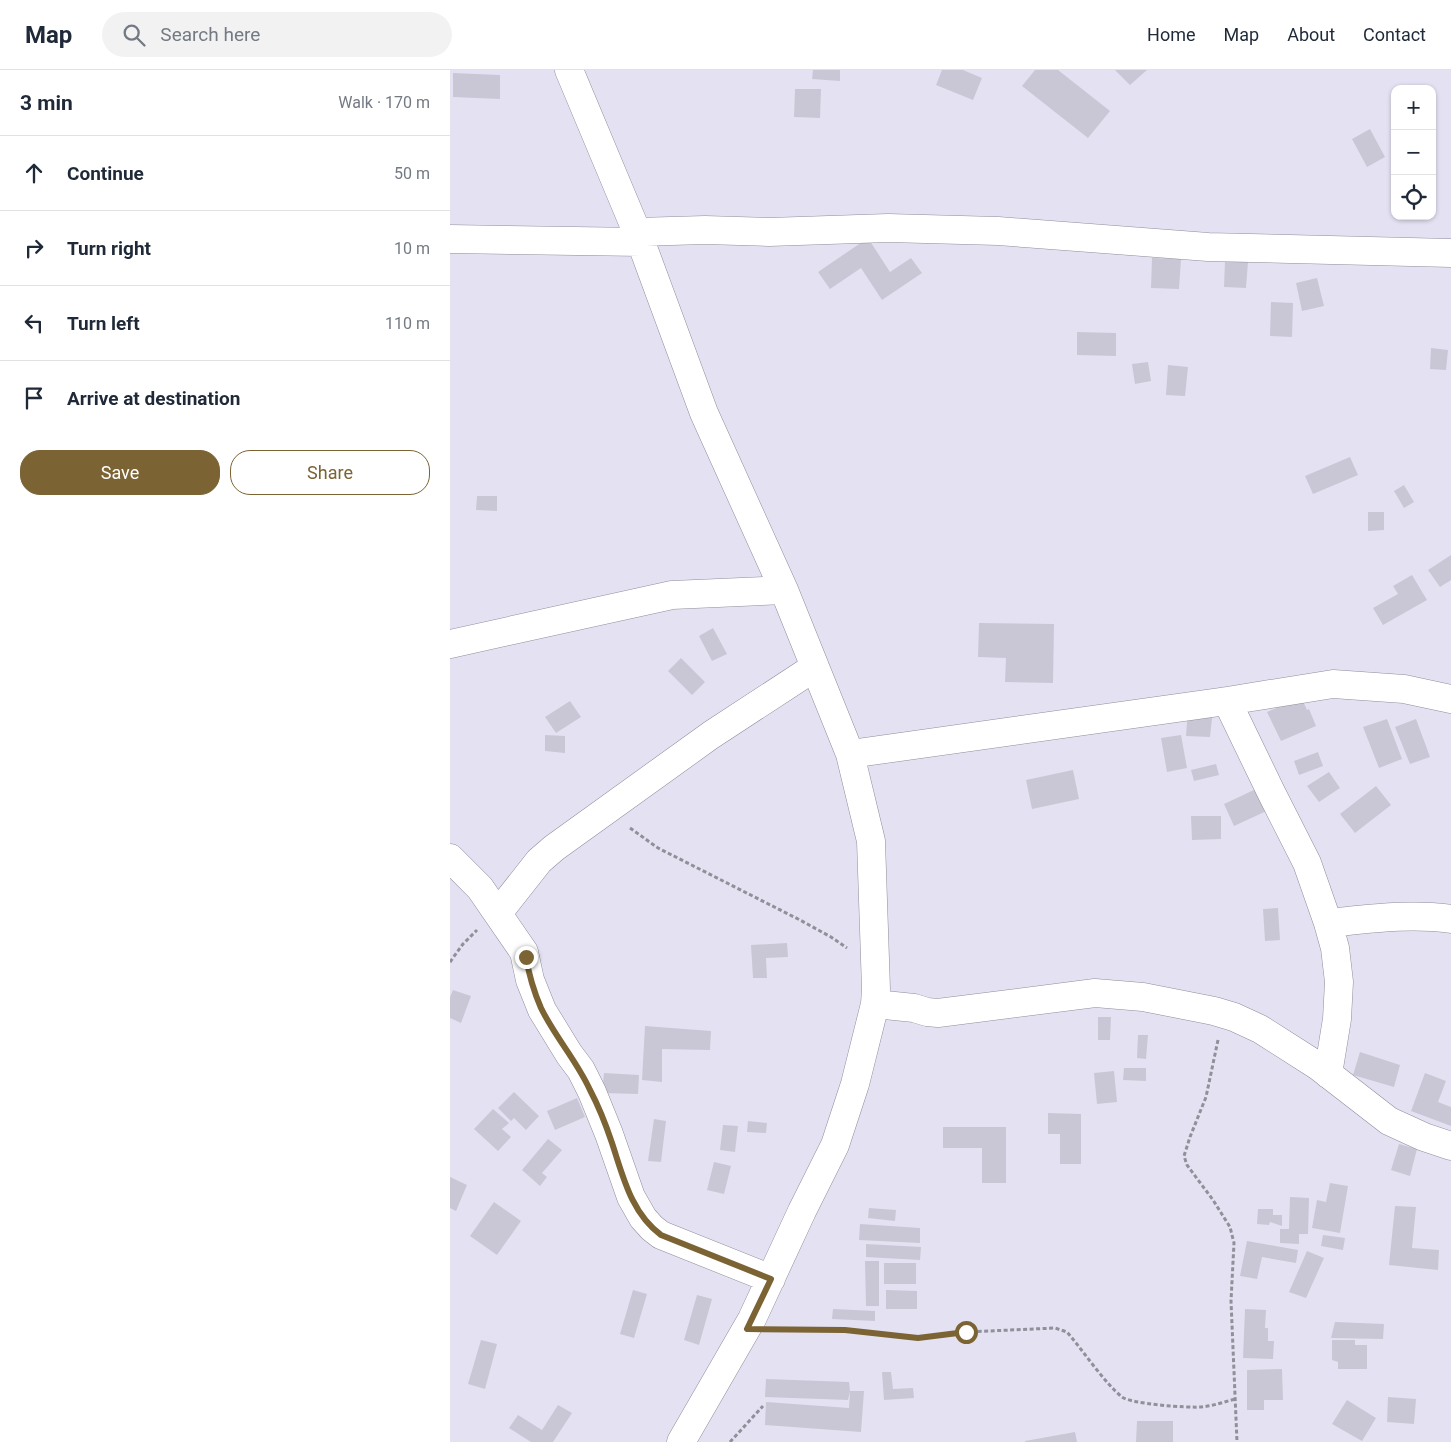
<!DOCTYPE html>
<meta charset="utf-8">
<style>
body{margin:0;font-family:Roboto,sans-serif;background:#f2f2f3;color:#1f2937}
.controls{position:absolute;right:15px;top:15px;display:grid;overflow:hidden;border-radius:10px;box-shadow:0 1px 4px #0004}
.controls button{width:45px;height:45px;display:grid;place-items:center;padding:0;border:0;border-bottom:1px solid #e0e1e3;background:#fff;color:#1f2937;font:25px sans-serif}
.stop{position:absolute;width:15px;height:15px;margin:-11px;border:4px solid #7b6334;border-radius:50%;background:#fff}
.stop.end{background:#7b6334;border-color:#fff;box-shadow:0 1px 5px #0008}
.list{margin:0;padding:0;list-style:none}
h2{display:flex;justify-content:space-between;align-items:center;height:65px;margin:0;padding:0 20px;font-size:21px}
h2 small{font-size:16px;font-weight:400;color:#747a83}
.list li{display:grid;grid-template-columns:32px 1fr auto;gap:15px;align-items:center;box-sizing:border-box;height:75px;padding:0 20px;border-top:1px solid #e0e1e3}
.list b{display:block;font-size:19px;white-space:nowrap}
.list em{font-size:16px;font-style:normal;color:#747a83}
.actions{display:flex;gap:10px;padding:15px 20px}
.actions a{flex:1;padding:11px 0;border:1px solid #7b6334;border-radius:20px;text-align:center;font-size:18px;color:#7b6334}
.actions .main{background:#7b6334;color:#fff}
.icon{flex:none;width:28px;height:28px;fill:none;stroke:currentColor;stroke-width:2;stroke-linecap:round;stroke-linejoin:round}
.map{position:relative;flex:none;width:1001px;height:1372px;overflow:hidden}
header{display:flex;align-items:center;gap:30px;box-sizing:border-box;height:70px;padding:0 25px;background:#fff;border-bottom:1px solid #e0e1e3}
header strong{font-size:24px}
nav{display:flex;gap:28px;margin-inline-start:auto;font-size:18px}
.search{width:350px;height:45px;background:#f2f2f3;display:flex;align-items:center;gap:12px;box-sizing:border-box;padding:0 18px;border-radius:28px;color:#747a83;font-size:19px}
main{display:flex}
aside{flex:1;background:#fff}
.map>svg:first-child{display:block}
</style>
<header>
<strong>Map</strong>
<div class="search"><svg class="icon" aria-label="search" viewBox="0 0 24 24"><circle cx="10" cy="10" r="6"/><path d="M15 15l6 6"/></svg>Search here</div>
<nav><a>Home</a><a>Map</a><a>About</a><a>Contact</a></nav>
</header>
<main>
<aside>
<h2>3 min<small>Walk · 170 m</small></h2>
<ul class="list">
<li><svg class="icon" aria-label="ahead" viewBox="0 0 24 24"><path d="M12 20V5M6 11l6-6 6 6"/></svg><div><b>Continue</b></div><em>50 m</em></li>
<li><svg class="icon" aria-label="right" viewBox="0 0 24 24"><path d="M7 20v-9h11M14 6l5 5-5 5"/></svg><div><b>Turn right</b></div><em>10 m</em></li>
<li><svg class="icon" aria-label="left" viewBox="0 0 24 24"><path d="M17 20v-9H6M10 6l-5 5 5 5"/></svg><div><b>Turn left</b></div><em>110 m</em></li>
<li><svg class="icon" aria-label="arrive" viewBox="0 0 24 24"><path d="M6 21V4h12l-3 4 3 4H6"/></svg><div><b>Arrive at destination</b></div></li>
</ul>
<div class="actions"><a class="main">Save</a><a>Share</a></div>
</aside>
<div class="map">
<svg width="1001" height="1372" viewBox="0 0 1001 1372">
<rect width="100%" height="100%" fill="#e4e2f2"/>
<path fill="#c9c7d6" d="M363,0H390V11L362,9Z
M492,0H513L532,8L523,30L486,15Z
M585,0H608L660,41L638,68L572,16Z
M665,0H697L680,15Z
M3,3L50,5V29L3,27Z
M345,19H371L370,48L344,47Z
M920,59L935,87L917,97L902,69Z
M418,168L440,202L461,188L472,203L432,230L411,198L380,219L368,202Z
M702,188L731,189L729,219L701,218Z
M775,191L798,192L796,218L774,217Z
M867,208L874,236L852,241L846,213Z
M821,232L843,233L842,267L820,266Z
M627,262L666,263V286L627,285Z
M981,278L998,280L996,300L980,299Z
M698,292L701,311L685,314L682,294Z
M718,295L738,297L735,326L716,325Z
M900,387L908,405L863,424L855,406Z
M954,415L964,432L954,438L944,421Z
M27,426H47V441L26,440Z
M918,442H934V460L918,461Z
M1001,485V510L990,517L978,500Z
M962,505L977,530L933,555L923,538L948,524L943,516Z
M529,553L604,554L603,613L555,612L556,588L528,587Z
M263,558L277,584L262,591L249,566Z
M231,588L255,612L242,625L218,601Z
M851,627L857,640L859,639L866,656L831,671L817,642Z
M120,631L131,647L106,663L95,647Z
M738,637L763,639L760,667L736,666Z
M937,649L952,689L929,698L913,657Z
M966,649L980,687L960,694L945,657Z
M95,665L115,666V683L95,681Z
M731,665L737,698L717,702L711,668Z
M868,682L873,696L849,705L844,691Z
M766,694L769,705L744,711L741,700Z
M623,700L629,729L582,739L576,710Z
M879,702L890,718L869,732L857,716Z
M823,711L834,733L784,756L774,734Z
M926,716L941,735L905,763L890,744Z
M741,746H771V769L742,770Z
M828,838L830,870L815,871L813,839Z
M337,873L338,887L316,888L317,908H303L301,875Z
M3,920L21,926L11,953L0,948V927Z
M648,947H661L660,970H648Z
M195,956L261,961L260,980L212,979V1012L192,1010Z
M688,965H698L696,989L687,988Z
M910,982L950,995L944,1017L903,1005Z
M674,998H696V1011L673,1010Z
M664,1001L667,1032L647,1034L644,1003Z
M154,1003L189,1005L188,1024L152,1023Z
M975,1003L996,1011L988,1032L1001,1037V1056L961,1041Z
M64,1022L89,1046L76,1060L64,1048L61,1051L48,1038Z
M127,1028L135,1047L105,1060L97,1041Z
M43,1039L59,1053L52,1059L61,1067L48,1081L24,1059Z
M598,1043L631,1044V1094H610V1064H598Z
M204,1049L216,1051L211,1092L198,1091Z
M298,1051L317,1053L316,1063L297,1062Z
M273,1055L288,1056L285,1082L270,1080Z
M493,1057H556V1113H532V1078H493Z
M98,1069L112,1080L92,1103L97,1107L90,1116L72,1100Z
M949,1074L967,1079L960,1106L941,1100Z
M264,1092L281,1096L274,1124L257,1120Z
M0,1107L17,1115L6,1141L0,1138Z
M880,1113L898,1116L890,1163L862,1158L867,1130L876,1132Z
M840,1127L859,1128L858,1164H849V1174L830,1173V1159H839Z
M44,1132L71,1151L47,1185L20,1166Z
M945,1136L966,1137L962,1178L989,1180L988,1200L939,1195Z
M419,1138L446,1140L445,1151L418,1148Z
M808,1139H823V1145H832V1156L820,1152L819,1155L807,1154Z
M410,1154L470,1158V1173L409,1170Z
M873,1165L895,1168L893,1180L871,1176Z
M797,1171L848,1180L846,1193L812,1187L807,1209L790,1206Z
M416,1174L471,1177L470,1190L416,1187Z
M857,1181L874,1188L856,1228L839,1222Z
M415,1191H429V1236H416Z
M434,1193H466V1214H434Z
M183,1220L197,1224L184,1268L170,1264Z
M436,1220L467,1221V1239H436Z
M247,1225L262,1229L249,1275L234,1270Z
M383,1239L425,1241V1251L382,1249Z
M795,1239L816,1240L815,1258H818V1271H824L823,1289L793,1288Z
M885,1252L934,1254L933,1269L881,1268Z
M31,1270L47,1274L35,1319L18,1314Z
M882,1270H905V1275H917V1299H888V1292L882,1290Z
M832,1299L833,1330H814V1340H797V1300Z
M432,1302H441L443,1319L463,1318L464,1328L434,1330Z
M316,1309L399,1312L400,1321L398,1330L315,1327Z
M400,1321H414L411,1362L315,1355L316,1332L399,1338Z
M938,1327L966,1329L964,1354L937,1352Z
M897,1330L926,1348L912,1371L882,1354Z
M108,1335L122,1343L103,1372H81L59,1358L68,1345L92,1360Z
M687,1351H723V1372H686Z
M625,1362L627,1372H575V1371Z"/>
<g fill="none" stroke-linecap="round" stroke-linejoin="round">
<defs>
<path id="minor" d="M119,0L191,172L254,343L334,520L400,684L421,771L426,919L425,934L405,1014L385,1075L352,1141L302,1249L231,1372
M187,162L255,160L319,162L438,158L548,161L758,177L1001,183
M0,169L191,172
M0,574L222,525L334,520
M777,631L820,720L857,793L878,853L885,878L889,912L887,949L878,1004
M400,684L777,631L883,614L954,619L1001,629
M0,788L30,818L74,882L80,910L92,940L119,984L131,1000L142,1022L159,1064L181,1127L193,1148L202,1158L211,1165L321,1209
M48,843L89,791L104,778L261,665L365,597
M878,853C919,849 960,843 1001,849
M425,934L464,938L477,942L488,943L645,923L693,927L764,941L784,947L810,959L868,996L939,1051L974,1067L1001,1076"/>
</defs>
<use href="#minor" stroke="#8f8d9c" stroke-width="29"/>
<path stroke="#908f9a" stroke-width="3" stroke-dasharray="4 2.5" stroke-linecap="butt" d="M180,758L208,778L350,850L381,867L397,878
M0,892L13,874L27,860
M768,970L756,1027L740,1067L734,1086L737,1095L763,1130L780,1157L784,1173L781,1231L787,1372
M327,1260H395L468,1268L516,1262L605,1258L617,1262L622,1268C636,1285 655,1313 672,1327C681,1334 738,1338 751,1337C763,1336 774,1332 785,1329
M280,1372L313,1336"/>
<use href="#minor" stroke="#fff" stroke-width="28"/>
</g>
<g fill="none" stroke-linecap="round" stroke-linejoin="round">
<path stroke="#7b6334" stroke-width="6" d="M76,887C79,905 84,922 91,938C105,967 127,991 140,1020C149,1037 156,1055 162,1073C173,1106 181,1143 211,1165L321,1209L297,1259L395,1260L468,1268L516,1262"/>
</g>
</svg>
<div class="controls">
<button>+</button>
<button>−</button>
<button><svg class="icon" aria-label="locate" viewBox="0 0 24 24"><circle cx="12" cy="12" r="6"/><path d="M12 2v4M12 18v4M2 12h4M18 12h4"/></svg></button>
</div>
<div class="stop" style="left:516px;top:1262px"></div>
<div class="stop end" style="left:76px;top:887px"></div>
</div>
</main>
